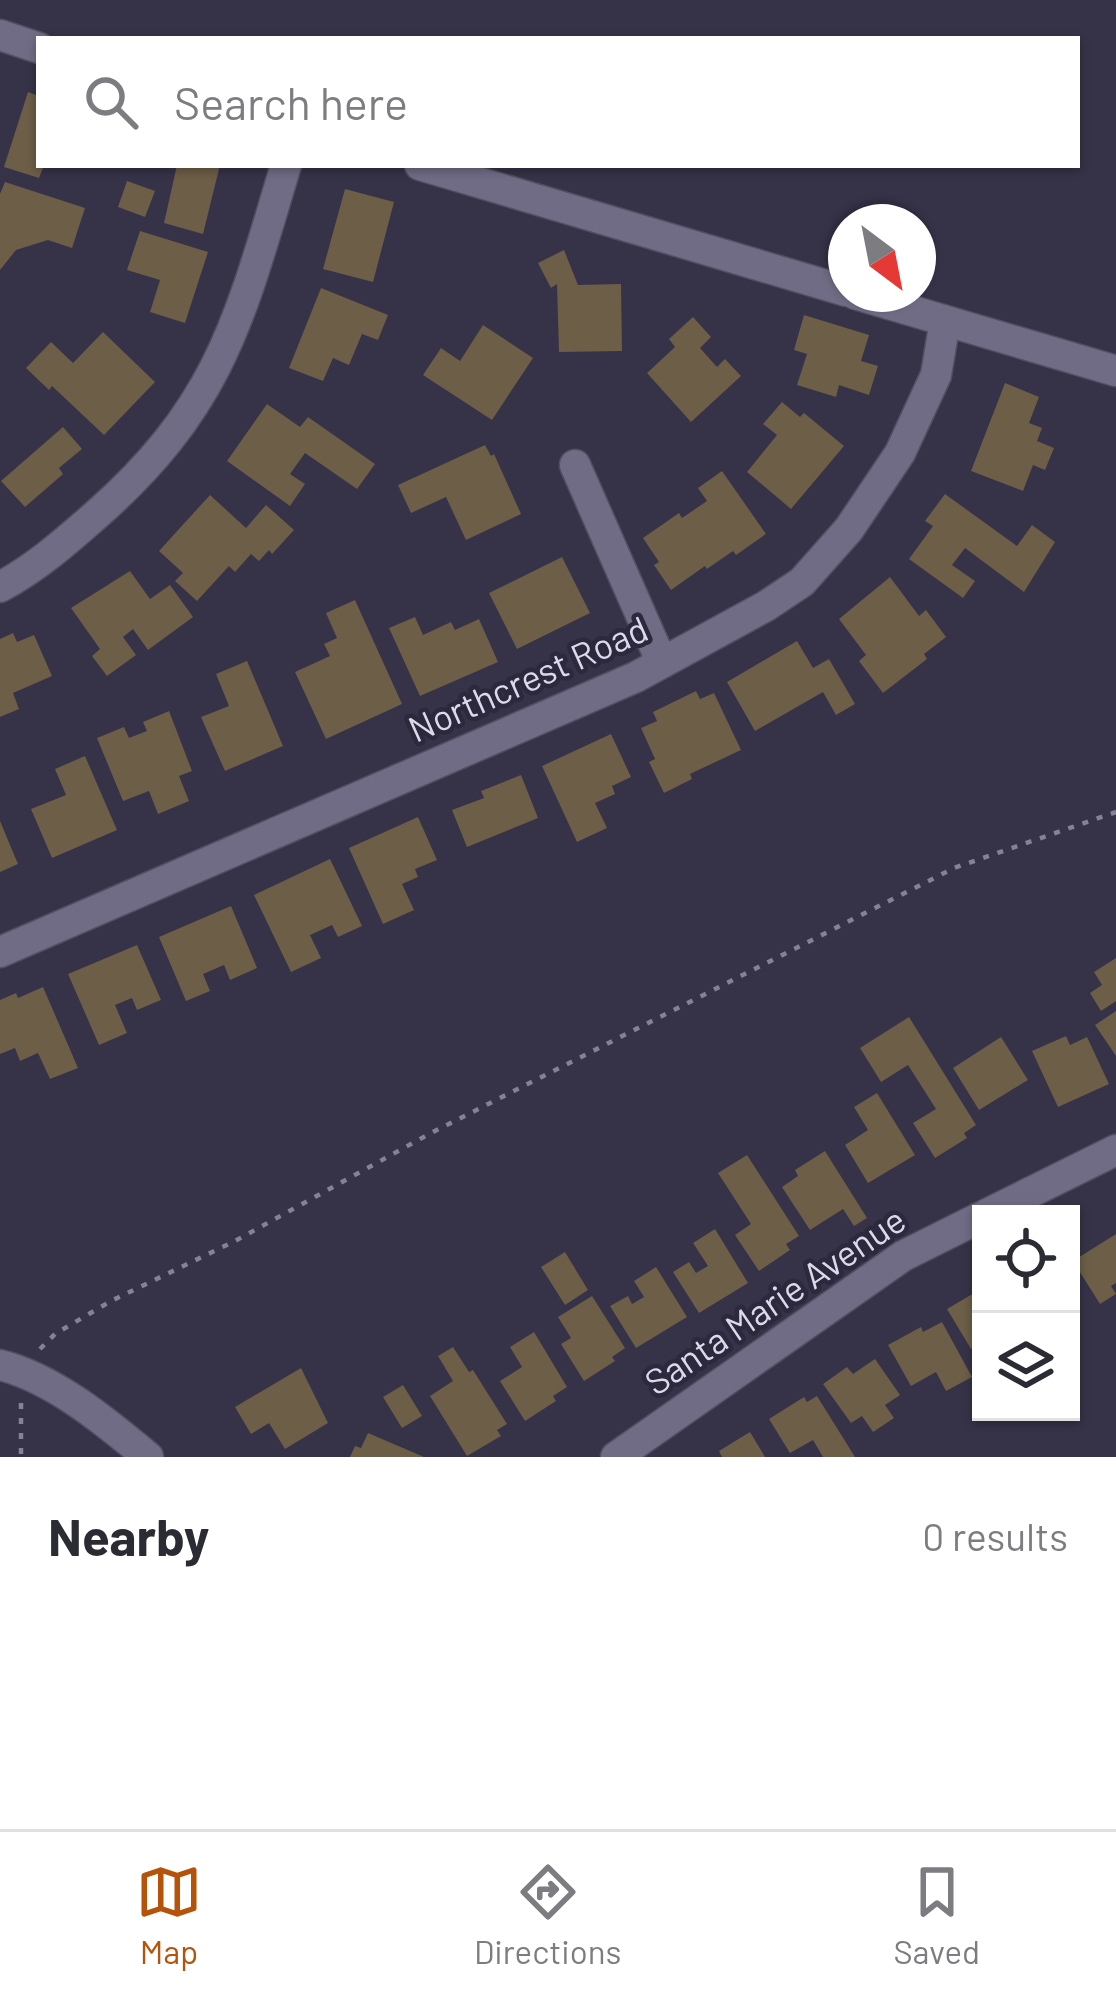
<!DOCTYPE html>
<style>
body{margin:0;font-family:Barlow,sans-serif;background:#f2f2f3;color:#2b2b33}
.controls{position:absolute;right:36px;bottom:36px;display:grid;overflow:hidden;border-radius:0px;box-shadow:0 3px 9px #0004}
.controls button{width:108px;height:108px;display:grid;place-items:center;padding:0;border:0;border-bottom:3px solid #e1e1e2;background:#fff;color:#2b2b33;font:60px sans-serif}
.compass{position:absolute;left:828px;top:204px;width:108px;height:108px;border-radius:50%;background:#fff;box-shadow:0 3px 9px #0004;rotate:148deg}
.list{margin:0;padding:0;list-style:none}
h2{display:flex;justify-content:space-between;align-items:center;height:156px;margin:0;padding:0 48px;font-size:51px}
h2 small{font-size:39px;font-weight:400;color:#7c7c81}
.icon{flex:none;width:66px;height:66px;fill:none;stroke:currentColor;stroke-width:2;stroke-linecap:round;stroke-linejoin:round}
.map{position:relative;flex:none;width:1116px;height:1457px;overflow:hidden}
.search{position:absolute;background:#fff;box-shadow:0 3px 9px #0004;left:36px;right:36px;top:36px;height:132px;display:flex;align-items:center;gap:30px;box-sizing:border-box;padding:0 42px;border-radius:0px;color:#7c7c81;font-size:45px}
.sheet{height:372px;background:#fff}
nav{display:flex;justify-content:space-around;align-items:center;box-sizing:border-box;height:168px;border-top:3px solid #e1e1e2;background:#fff;font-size:33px;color:#7c7c81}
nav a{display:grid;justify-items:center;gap:6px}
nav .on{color:#b45309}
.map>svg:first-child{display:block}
</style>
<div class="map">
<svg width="1116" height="1457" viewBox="0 0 1116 1457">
<rect width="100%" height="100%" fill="#363248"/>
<path fill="#6c5e47" d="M28,92L39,96V165H44L39,178L4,167Z
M177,165H220L203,234L164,223Z
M127,181L155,191L145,217L118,207Z
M5,182L85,208L72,248L48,240L16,250L0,270V194Z
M345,189L394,202L373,282L323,269Z
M140,231L208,252L185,323L150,312L160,280L127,270Z
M564,250L578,285L621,284L622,351L559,352L557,284L551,288L538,263Z
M321,288L388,315L378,340L362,334L349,365L333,358L323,381L289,368Z
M804,315L869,335L861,361L878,366L869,395L839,385L836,397L797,385L807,354L794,350Z
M693,317L711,337L700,348L717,367L725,359L741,376L691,422L647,373L675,347L669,339Z
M483,325L533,358L492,420L423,375L441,348L460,361Z
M103,332L155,382L104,435L52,386L49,390L26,368L51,342L73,363Z
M1005,383L1039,397L1029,423L1042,428L1037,441L1054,448L1045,470L1033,465L1023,491L971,471Z
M782,402L800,417L804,413L844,446L791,509L747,472L777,435L763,424Z
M267,404L300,427L308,417L375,464L357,489L305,453L290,474L305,484L290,506L227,461Z
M63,427L82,449L59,468L63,474L25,507L1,481Z
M485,445L491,456L494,454L521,514L466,540L446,497L411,513L398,485Z
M722,471L766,534L736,555L733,551L707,569L705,566L671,590L654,565L659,562L643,538L679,513L682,518L707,501L698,488Z
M945,494L1017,546L1032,525L1055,542L1024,592L965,548L952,565L975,581L963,598L909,559L933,526L925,521Z
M210,495L246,528L266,505L294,530L272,554L269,550L259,561L251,554L235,572L229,566L197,601L175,581L183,573L159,551Z
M562,557L590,613L517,649L489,593Z
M130,571L150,599L170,585L193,617L148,650L133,629L123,637L136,655L107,676L92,656L100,649L71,608Z
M890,577L919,616L926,610L946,637L924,654L927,659L883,693L859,661L866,655L839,619Z
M355,600L402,704L326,739L295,672L330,656L324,644L337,638L326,613Z
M415,617L423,635L451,622L455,630L479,619L498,662L420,696L389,628Z
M13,633L17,642L34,635L52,676L13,693L19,709L0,717V639Z
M797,641L813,668L829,659L855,704L836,715L823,692L755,731L727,682Z
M247,661L283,746L225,771L201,717L229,706L216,674Z
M696,691L700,699L714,693L741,750L690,774L692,779L664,793L649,762L655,759L641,728L657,721L653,712Z
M169,711L192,771L179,776L189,801L158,814L149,791L123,801L97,738L124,727L129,738L147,731L143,722Z
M611,734L631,777L612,786L615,794L595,803L607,828L577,842L542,766Z
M85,756L117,830L52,858L31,809L66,795L55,769Z
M521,775L538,818L467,847L452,810L484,798L481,791Z
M418,817L437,860L415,869L418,877L402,884L414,910L383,924L349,848Z
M0,821L18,864L0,872Z
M330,859L362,926L338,937L332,925L310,935L321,958L291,972L254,895Z
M231,906L257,968L230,980L224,965L203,974L210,991L186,1001L159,937Z
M137,945L161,1000L137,1010L132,998L115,1005L127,1033L99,1045L68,974Z
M1116,958V1001L1101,1011L1090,993L1102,985L1094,972Z
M43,987L78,1068L50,1079L38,1053L20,1061L15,1048L0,1054V1000L16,993L18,998Z
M1116,1011V1056L1095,1025Z
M909,1017L976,1125L964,1133L967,1138L935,1158L913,1123L936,1109L908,1065L881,1082L860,1048Z
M1066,1036L1070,1045L1087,1037L1109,1084L1058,1107L1032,1051Z
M1001,1037L1028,1080L979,1110L953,1068Z
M877,1093L915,1155L868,1183L845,1145L868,1130L854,1107Z
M825,1151L867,1218L854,1226L843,1209L810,1230L782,1187L798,1176L795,1170Z
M747,1155L799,1236L786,1244L790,1250L759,1271L735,1235L751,1224L718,1173Z
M715,1229L748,1283L699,1313L673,1272L689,1262L696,1273L708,1266L693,1243Z
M1116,1234V1283L1111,1286L1116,1294L1100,1304L1073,1261Z
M565,1252L588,1290L565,1305L541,1267Z
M656,1267L687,1317L636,1348L610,1306L628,1296L632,1304L644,1297L634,1281Z
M981,1289V1343L971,1349L947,1309Z
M592,1296L625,1348L612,1357L615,1361L584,1381L561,1344L571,1338L558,1317Z
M942,1322L972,1377L946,1391L936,1372L911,1386L888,1345L921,1327L923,1332Z
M534,1332L567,1387L553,1396L556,1401L525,1421L500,1381L522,1367L510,1347Z
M453,1347L469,1372L473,1370L507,1424L497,1430L501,1436L467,1456L430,1396L453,1381L438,1356Z
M875,1359L900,1395L885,1405L894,1418L873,1432L862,1416L851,1423L823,1384L847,1367L853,1374Z
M301,1368L328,1423L285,1449L269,1423L251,1434L235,1407Z
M403,1385L422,1416L402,1428L383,1397Z
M817,1396L855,1457H823L813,1440L790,1453L769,1419L804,1397L807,1402Z
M750,1432L765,1457H722L719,1451Z
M368,1433L424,1457H350L355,1446L361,1448Z"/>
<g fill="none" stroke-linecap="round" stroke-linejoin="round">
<defs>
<path id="minor" d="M575,465L662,663
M0,587C36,568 65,542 96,515C221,405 240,318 286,165
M0,952L636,677L766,606L802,582L849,529L900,453L936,375L945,321
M987,1214L1116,1150
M0,1365C53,1378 106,1422 148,1457
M616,1457L903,1256L981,1217"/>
<path id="tertiary" d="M0,35L39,48
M420,165L846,291
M855,294L1116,371"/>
</defs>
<use href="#minor" stroke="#534f62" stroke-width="33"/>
<use href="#tertiary" stroke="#534f62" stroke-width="33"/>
<path stroke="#858294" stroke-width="4.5" stroke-dasharray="6 9" stroke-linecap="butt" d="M40,1349L55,1334L111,1301L235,1241L431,1133L954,868L1116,812
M21,1403V1457"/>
<use href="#minor" stroke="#716c85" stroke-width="30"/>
<use href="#tertiary" stroke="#716c85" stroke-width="30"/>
</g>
<g text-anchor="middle" stroke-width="9" stroke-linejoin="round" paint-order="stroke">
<g font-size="36" fill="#dcdae8" stroke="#2c283d">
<text transform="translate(528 679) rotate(-24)" y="13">Northcrest Road</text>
<text transform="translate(775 1301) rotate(-34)" y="13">Santa Marie Avenue</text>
</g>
</g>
</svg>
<div class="controls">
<button><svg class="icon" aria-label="locate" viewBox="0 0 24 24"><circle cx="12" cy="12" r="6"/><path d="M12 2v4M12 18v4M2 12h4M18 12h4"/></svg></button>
<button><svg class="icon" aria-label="layers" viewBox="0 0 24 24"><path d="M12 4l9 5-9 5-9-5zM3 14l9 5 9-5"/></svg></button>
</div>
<svg class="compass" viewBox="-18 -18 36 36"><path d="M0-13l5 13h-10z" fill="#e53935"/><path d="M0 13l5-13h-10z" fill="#7c7c81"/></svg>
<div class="search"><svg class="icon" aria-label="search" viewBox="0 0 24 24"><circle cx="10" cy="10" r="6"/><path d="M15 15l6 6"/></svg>Search here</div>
</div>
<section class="sheet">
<h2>Nearby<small>0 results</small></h2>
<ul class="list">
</ul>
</section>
<nav>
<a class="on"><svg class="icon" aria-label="map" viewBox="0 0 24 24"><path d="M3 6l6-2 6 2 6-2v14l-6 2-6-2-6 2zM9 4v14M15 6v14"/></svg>Map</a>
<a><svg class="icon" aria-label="directions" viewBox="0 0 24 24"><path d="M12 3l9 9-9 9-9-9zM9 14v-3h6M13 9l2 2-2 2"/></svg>Directions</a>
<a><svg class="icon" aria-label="saved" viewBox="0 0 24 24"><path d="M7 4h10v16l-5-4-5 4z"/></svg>Saved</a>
</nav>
